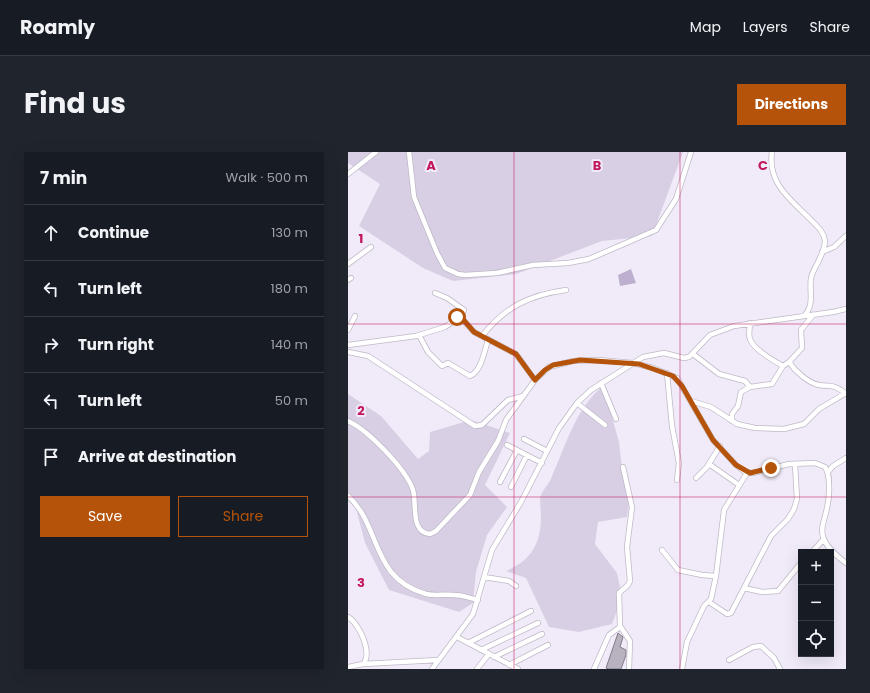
<!DOCTYPE html>
<meta charset="utf-8">
<style>
body{margin:0;font-family:Poppins,sans-serif;background:#20242c;color:#f1f3f6}
.controls{position:absolute;right:12px;bottom:12px;display:grid;overflow:hidden;border-radius:0px;box-shadow:0 4px 16px #0002}
.controls button{width:36px;height:36px;display:grid;place-items:center;padding:0;border:0;border-bottom:1px solid #363941;background:#171b24;color:#f1f3f6;font:20px sans-serif}
.stop{position:absolute;width:12px;height:12px;margin:-9px;border:3px solid #b45309;border-radius:50%;background:#fff}
.stop.end{background:#b45309;border-color:#fff;box-shadow:0 1px 4px #0008}
.list{margin:0;padding:0;list-style:none}
h2{display:flex;justify-content:space-between;align-items:center;height:52px;margin:0;padding:0 16px;font-size:17px}
h2 small{font-size:13px;font-weight:400;color:#9ea1a6}
.list li{display:grid;grid-template-columns:26px 1fr auto;gap:12px;align-items:center;box-sizing:border-box;height:56px;padding:0 16px;border-top:1px solid #363941}
.list b{display:block;font-size:15px;white-space:nowrap}
.list em{font-size:13px;font-style:normal;color:#9ea1a6}
.actions{display:flex;gap:8px;padding:12px 16px}
.actions a{flex:1;padding:9px 0;border:1px solid #b45309;border-radius:0px;text-align:center;font-size:14px;color:#b45309}
.actions .main{background:#b45309;color:#fff}
.icon{flex:none;width:22px;height:22px;fill:none;stroke:currentColor;stroke-width:2;stroke-linecap:round;stroke-linejoin:round}
.map{position:relative;flex:none;width:498px;height:517px;overflow:hidden;border-radius:0px}
header{display:flex;align-items:center;gap:24px;box-sizing:border-box;height:56px;padding:0 20px;background:#171b24;border-bottom:1px solid #363941}
header strong{font-size:19px}
nav{display:flex;gap:22px;margin-inline-start:auto;font-size:14px}
.intro{display:flex;align-items:center;justify-content:space-between;box-sizing:border-box;height:96px;padding:0 24px}
h1{margin:0;font-size:28px}
.button{padding:10px 18px;border-radius:0px;background:#b45309;color:#fff;font-size:14px;font-weight:700}
main{display:flex;gap:24px;padding:0 24px}
aside{flex:1;background:#171b24;border-radius:0px;box-shadow:0 4px 16px #0002}
.map>svg:first-child{display:block}
</style>
<header>
<strong>Roamly</strong>
<nav><a>Map</a><a>Layers</a><a>Share</a></nav>
</header>
<div class="intro"><h1>Find us</h1><a class="button">Directions</a></div>
<main>
<aside>
<h2>7 min<small>Walk · 500 m</small></h2>
<ul class="list">
<li><svg class="icon" aria-label="ahead" viewBox="0 0 24 24"><path d="M12 20V5M6 11l6-6 6 6"/></svg><div><b>Continue</b></div><em>130 m</em></li>
<li><svg class="icon" aria-label="left" viewBox="0 0 24 24"><path d="M17 20v-9H6M10 6l-5 5 5 5"/></svg><div><b>Turn left</b></div><em>180 m</em></li>
<li><svg class="icon" aria-label="right" viewBox="0 0 24 24"><path d="M7 20v-9h11M14 6l5 5-5 5"/></svg><div><b>Turn right</b></div><em>140 m</em></li>
<li><svg class="icon" aria-label="left" viewBox="0 0 24 24"><path d="M17 20v-9H6M10 6l-5 5 5 5"/></svg><div><b>Turn left</b></div><em>50 m</em></li>
<li><svg class="icon" aria-label="arrive" viewBox="0 0 24 24"><path d="M6 21V4h12l-3 4 3 4H6"/></svg><div><b>Arrive at destination</b></div></li>
</ul>
<div class="actions"><a class="main">Save</a><a>Share</a></div>
</aside>
<div class="map">
<svg width="498" height="517" viewBox="0 0 498 517">
<rect width="100%" height="100%" fill="#f1ebf9"/>
<path fill="#d8cfe4" d="M0,0H335L304,84L254,89L168,122L105,129L75,116L11,74L32,32L0,11Z
M255,234L271,290L274,316L281,351L279,365L250,370L247,392L269,421L274,445L264,472L231,480L201,475L178,426L158,419C184,408 193,391 193,364C193,358 191,348 193,343C196,336 202,331 204,324C217,295 229,254 255,234Z
M0,242L33,264L70,307L81,299L82,280L123,268L162,281L137,333L159,355L139,383L128,420L125,451L111,460L41,438L17,391L5,345L0,340Z"/>
<path fill="#bdb0ce" d="M283,117L288,131L272,134L270,123Z"/>
<path fill="#b8b2bf" stroke="#817c88" d="M270,481L275,485L272,495L278,498V503L273,517H261L258,516Z"/>
<g fill="none" stroke-linecap="round" stroke-linejoin="round">
<defs>
<path id="street" d="M61,0L66,45L89,101L97,116L110,122L117,123L149,121L185,113L220,111L241,107L308,78L328,47L343,0
M424,0C419,33 445,49 466,71C471,76 476,81 477,89C477,102 466,114 463,126C461,140 467,153 456,164
M0,22L28,0
M474,100L486,95L498,84
M0,112L23,95
M0,128L3,126
M87,141L99,146L116,158L112,165
M402,171C402,176 400,183 402,187C405,197 426,209 435,214
M0,178L7,164
M71,183L80,200L94,214L100,211L122,224C133,220 137,198 140,187
M134,184C157,155 181,143 218,138
M0,193L68,184L97,175L112,165L126,180L168,202L187,228
M0,200L20,204L127,274L134,273L160,248L175,244
M345,202L371,222L397,229L402,235
M441,210L454,196L453,178L465,163
M319,221L324,274L331,311L329,328
M253,231L268,267
M343,249L363,255L389,272L407,276L436,277L456,272L471,257L498,241
M229,251L257,273
M0,269C20,278 58,317 65,338C69,351 62,381 82,382L88,379L122,343L131,320L150,289L158,268L187,228L201,215L225,209L250,208L285,211L305,216L329,226L365,288L388,313L397,320L405,321L441,312L467,311L477,315C481,321 481,327 481,333C484,372 455,379 498,411
M384,269V262L390,254L393,240L402,235L424,232L435,214L441,210C447,219 460,231 471,233C485,235 486,232 498,242
M176,287L199,299
M159,293L194,311
M361,312L391,333
M480,320L485,314L498,306
M348,326L359,315L372,294
M152,330L169,298
M163,335L179,303
M0,344C34,375 22,426 78,442C88,444 96,442 106,443C114,443 122,446 130,448
M314,398L330,418L354,423L368,424
M464,400L475,388
M136,425L161,429L168,434
M396,436L414,440L430,439L453,411
M361,450L379,462L383,461L423,384L440,367L446,357L449,347L447,312
M0,465C11,471 25,501 15,512L0,515
M272,474L282,489L281,517
M109,485L170,517
M120,491L183,459
M133,498L190,471
M146,505L194,482
M381,508L405,495L413,494L426,506L432,517
M15,512L90,508
M161,513L200,493
M84,517L125,462L144,398L173,350L211,276L229,251L243,238L295,205L316,201L336,206L341,205L362,183L386,174L485,160L498,157
M129,517L141,502
M246,517L261,483L272,475L271,441L280,433L282,429L279,395L284,355L275,315
M334,517L339,490L356,454L363,447L368,424L376,358L399,321"/>
</defs>
<use href="#street" stroke="#bfb9c6" stroke-width="6"/>
<use href="#street" stroke="#fff" stroke-width="4.5"/>
</g>
<g fill="none" stroke-linecap="round" stroke-linejoin="round">
<path stroke="#b45309" stroke-width="5" d="M109,165H113L126,180L168,202L187,228L197,218L205,213L232,208L291,212L325,224L334,234L365,288L388,313L402,321L423,316"/>
</g>
<path fill="none" stroke="#c2185b" stroke-width="1" stroke-opacity="0.55" d="M166,0V517M332,0V517M0,172H498M0,345H498"/>
<g font-size="13" text-anchor="middle" font-weight="bold" fill="#c2185b" stroke="#f1ebf9" stroke-width="4" stroke-linejoin="round" paint-order="stroke">
<text x="83" y="18">A</text>
<text x="249" y="18">B</text>
<text x="415" y="18">C</text>
<text x="13" y="91">1</text>
<text x="13" y="263">2</text>
<text x="13" y="435">3</text>
</g>
</svg>
<div class="controls">
<button>+</button>
<button>−</button>
<button><svg class="icon" aria-label="locate" viewBox="0 0 24 24"><circle cx="12" cy="12" r="6"/><path d="M12 2v4M12 18v4M2 12h4M18 12h4"/></svg></button>
</div>
<div class="stop" style="left:109px;top:165px"></div>
<div class="stop end" style="left:423px;top:316px"></div>
</div>
</main>
